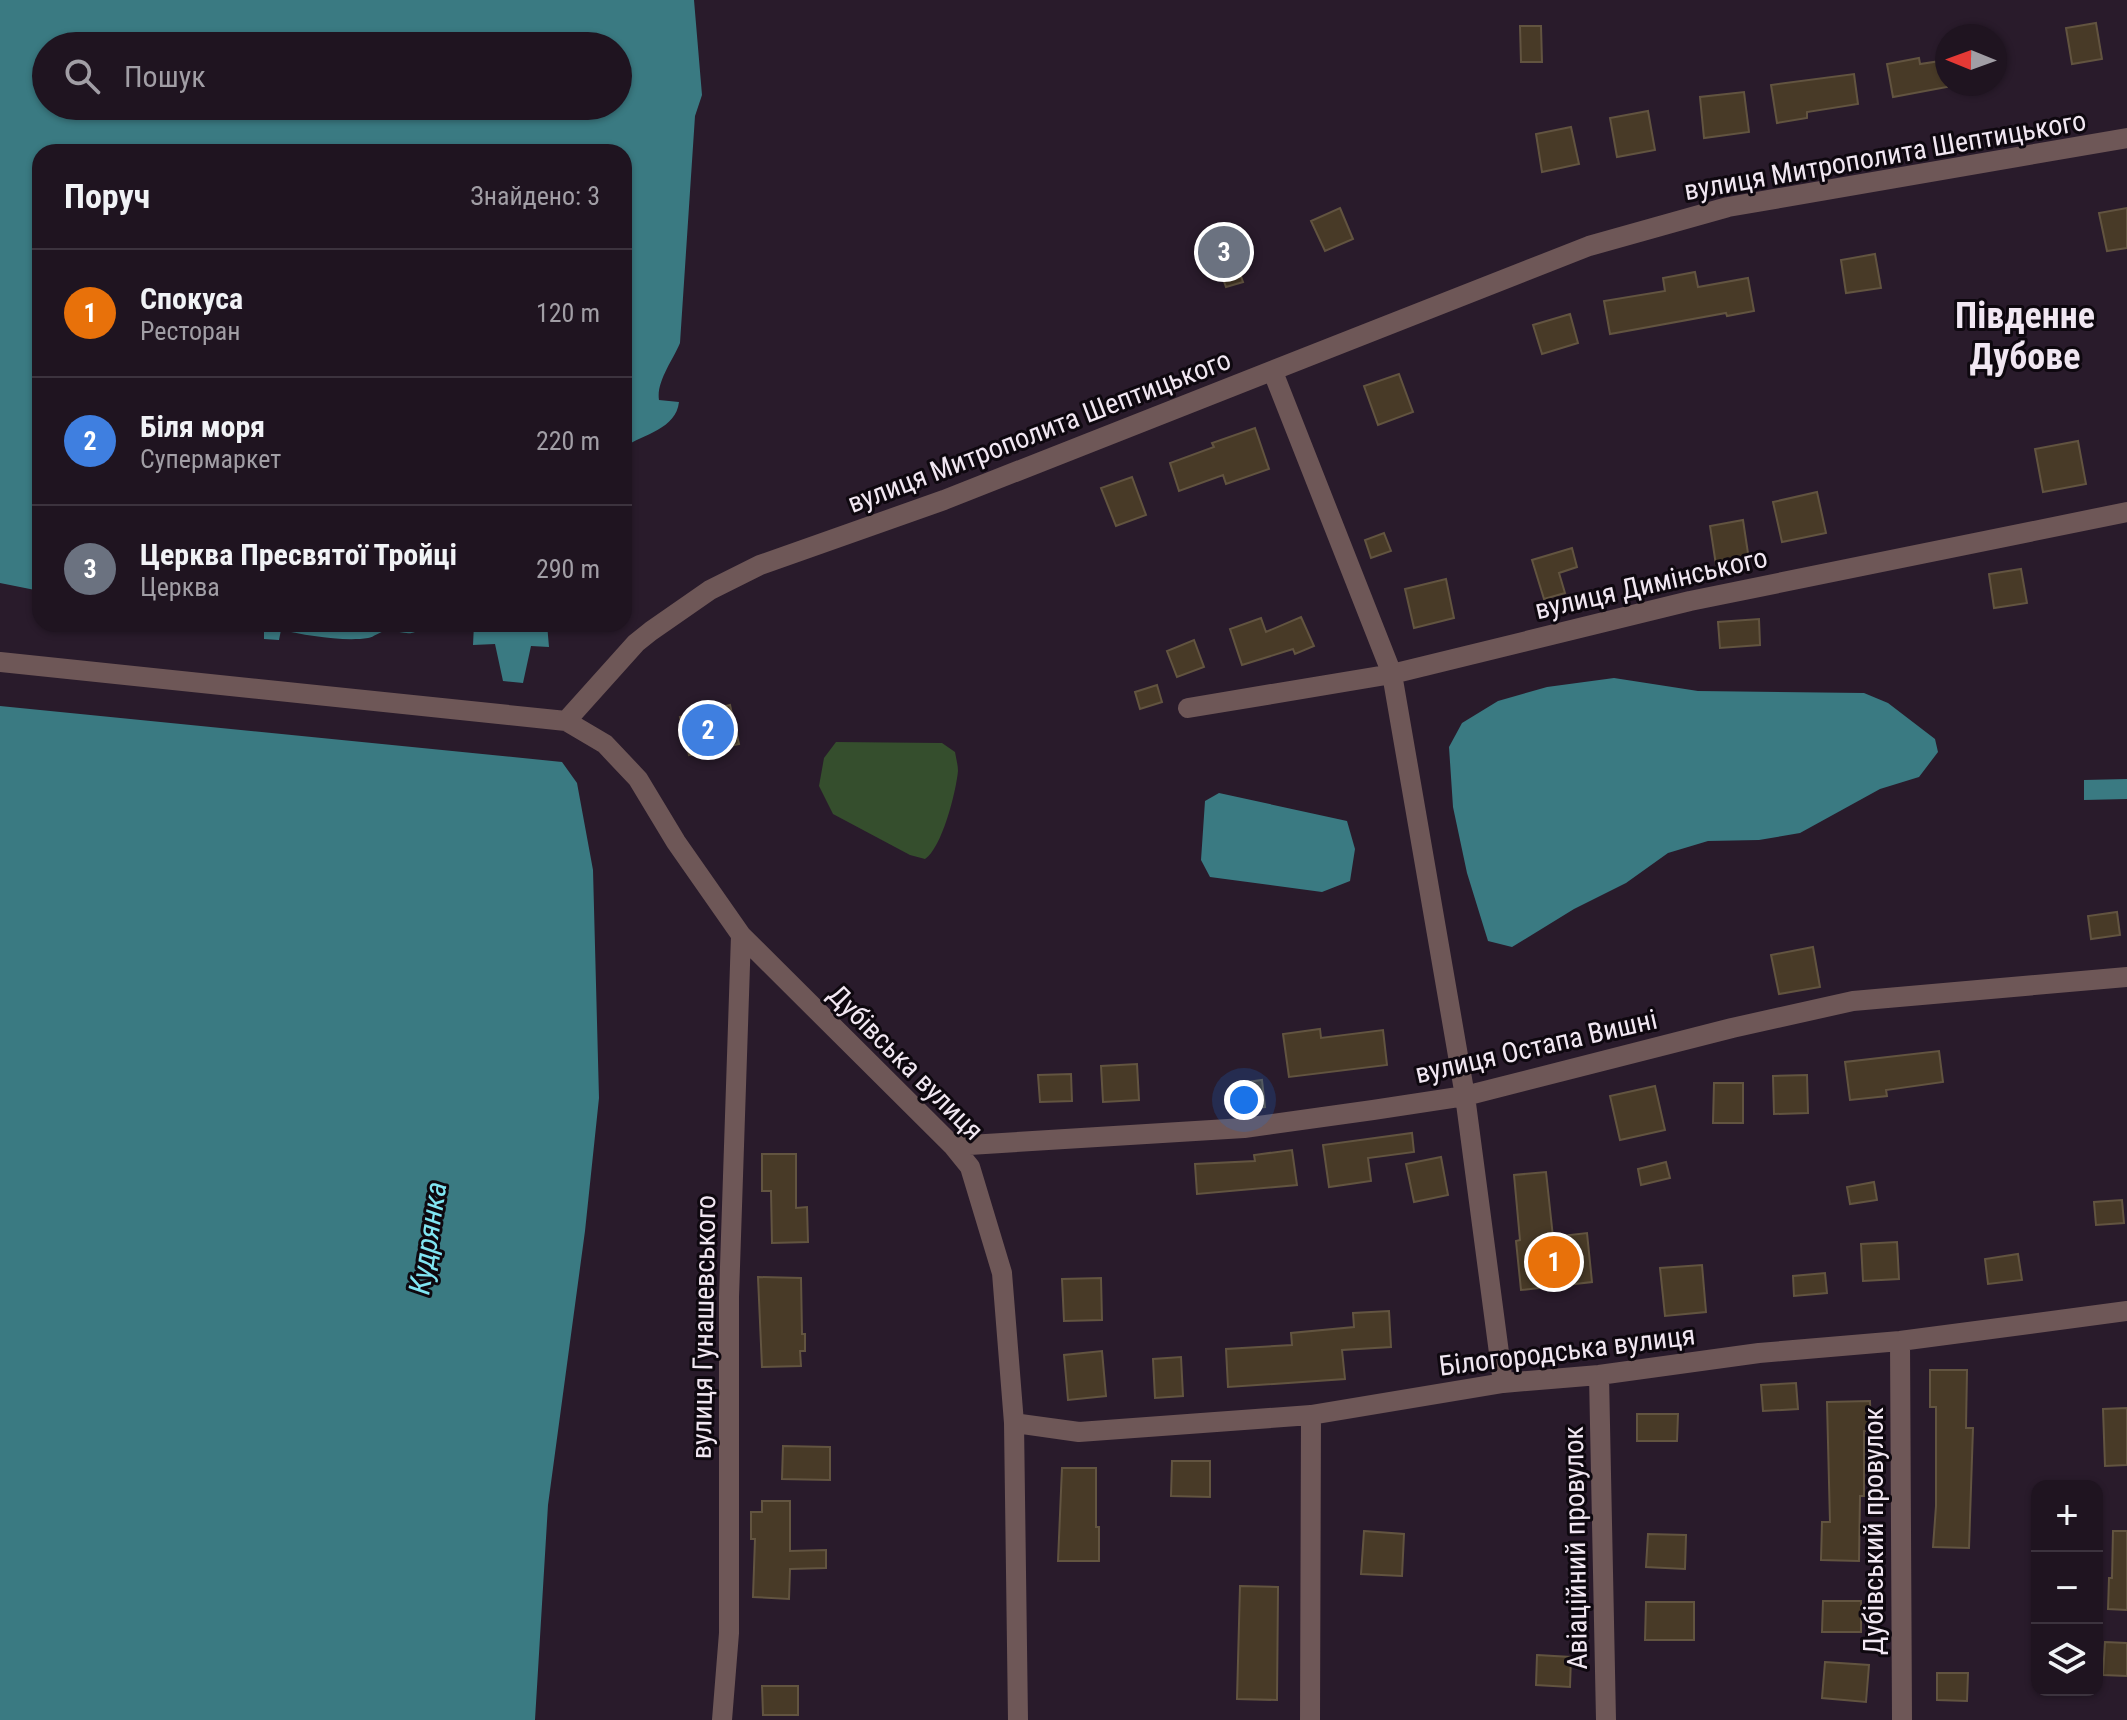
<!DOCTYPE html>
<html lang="uk">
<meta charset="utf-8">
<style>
body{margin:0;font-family:"Roboto Condensed",sans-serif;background:#2c212d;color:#f1f3f6}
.controls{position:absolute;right:24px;bottom:24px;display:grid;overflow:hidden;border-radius:16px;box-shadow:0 2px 6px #0004}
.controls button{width:72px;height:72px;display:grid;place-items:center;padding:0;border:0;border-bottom:2px solid #3c333e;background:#1f1420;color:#f1f3f6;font:40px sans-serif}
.compass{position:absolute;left:1935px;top:24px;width:72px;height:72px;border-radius:50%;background:#1f1420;box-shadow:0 2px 6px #0004;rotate:271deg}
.you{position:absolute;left:1244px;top:1100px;width:28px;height:28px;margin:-20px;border:6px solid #fff;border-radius:50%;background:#1a73e8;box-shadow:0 0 0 12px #1a73e833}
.badge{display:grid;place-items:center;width:52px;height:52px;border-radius:50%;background:#ea580c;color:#fff;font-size:26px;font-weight:700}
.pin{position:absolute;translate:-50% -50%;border:4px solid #fff;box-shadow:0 2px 8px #0006}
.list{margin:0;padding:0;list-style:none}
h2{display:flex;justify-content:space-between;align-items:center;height:104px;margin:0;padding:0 32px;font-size:34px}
h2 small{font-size:26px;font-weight:400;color:#a19ea5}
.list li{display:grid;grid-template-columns:52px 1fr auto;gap:24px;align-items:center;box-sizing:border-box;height:128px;padding:0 32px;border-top:2px solid #3c333e}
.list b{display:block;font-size:30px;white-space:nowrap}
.list p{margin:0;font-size:26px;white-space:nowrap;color:#a19ea5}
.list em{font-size:26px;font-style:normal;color:#a19ea5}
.icon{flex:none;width:44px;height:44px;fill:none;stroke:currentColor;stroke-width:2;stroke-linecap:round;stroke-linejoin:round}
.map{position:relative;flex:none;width:2127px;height:1720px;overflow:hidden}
.search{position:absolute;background:#1f1420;box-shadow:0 2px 6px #0004;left:32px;top:32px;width:600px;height:88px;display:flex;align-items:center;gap:20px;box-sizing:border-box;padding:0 28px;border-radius:44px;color:#a19ea5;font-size:30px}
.panel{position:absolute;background:#1f1420;box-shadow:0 2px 6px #0004;left:32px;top:144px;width:600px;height:488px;border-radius:24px}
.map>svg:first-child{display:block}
</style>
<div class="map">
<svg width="2127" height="1720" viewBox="0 0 2127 1720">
<rect width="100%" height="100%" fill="#291b2b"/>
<path fill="#354e2d" d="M836,742L942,743L955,752C956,758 958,765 958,771C956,792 942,848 925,859L910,855L833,814L819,786L824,758Z"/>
<path fill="#3a7a82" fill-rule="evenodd" d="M0,0H694L702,95L695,116L680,343C673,360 656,382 659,400L679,402C676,429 644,434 624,447V152H40V591L0,583ZM618,46V106H46V46Z
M246,624H424C412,641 401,629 385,631C379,632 374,637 368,638C344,642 304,635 281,630L279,640L264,639V629Z
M474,624H547L549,647L531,646L523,683L503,681L495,644L473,645Z
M1614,678L1698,691L1864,693L1888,703L1935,739L1938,752L1919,777L1880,789L1800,833L1759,840L1708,841L1668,853L1626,883L1574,909L1512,947L1488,941L1467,873L1453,807L1449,747L1462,723L1498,701L1547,687Z
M0,706L562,762L577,783L593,870L599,1098L585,1231L548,1505L535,1720H0Z
M2127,779V799L2084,800V780Z
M1219,793L1347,821L1355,849L1350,881L1322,892L1210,877L1201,860L1205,801Z"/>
<path fill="#483a27" stroke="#625440" stroke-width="2" d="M2096,23L2102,59L2072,64L2066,28Z
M1520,26H1541L1542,62H1521Z
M1919,58L1920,64L1947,60V87L1893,97L1887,64Z
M1854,74L1858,104L1807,112V118L1777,123L1771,85Z
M1744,92L1749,132L1704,138L1700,97Z
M1648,111L1655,150L1617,157L1610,118Z
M1571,127L1579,164L1542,172L1536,134Z
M1340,208L1353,239L1325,251L1311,221Z
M2127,208V248L2107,251L2099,213Z
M1224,230L1225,235L1235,232L1243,257L1235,260L1243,282L1226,287L1218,265L1209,268L1201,244L1211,240L1209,235Z
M1875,254L1881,288L1846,293L1841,260Z
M1695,272L1698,287L1748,278L1754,311L1727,316L1726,313L1610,334L1604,301L1665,291L1663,278Z
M1570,314L1578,343L1542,354L1533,325Z
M1399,374L1413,412L1378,425L1364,386Z
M1255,428L1269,469L1226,484L1223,475L1179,491L1170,463L1214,447L1212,443Z
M2078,441L2086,484L2043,492L2035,449Z
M1132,477L1146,515L1116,526L1101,488Z
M1817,492L1826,533L1782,542L1773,502Z
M1743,520L1749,560L1716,565L1710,526Z
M1384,533L1391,551L1371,558L1365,540Z
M1572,548L1577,567L1559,573L1565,593L1544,599L1532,560Z
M2021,569L2027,603L1994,608L1989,574Z
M1446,579L1454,618L1414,628L1405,589Z
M1301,617L1314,646L1295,654L1293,649L1242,665L1230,629L1261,618L1266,632Z
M1759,619L1760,645L1720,648L1718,622Z
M1194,640L1204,667L1177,677L1167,651Z
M1157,685L1162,702L1140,709L1135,692Z
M730,705L739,744L689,755L680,717Z
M2117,912L2120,935L2091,939L2088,916Z
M1813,947L1820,987L1779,994L1771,955Z
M1320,1029L1321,1038L1383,1030L1387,1065L1289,1077L1283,1034Z
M1939,1051L1943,1082L1886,1090L1887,1096L1850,1100L1845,1062Z
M1137,1064L1139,1100L1103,1102L1101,1066Z
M1071,1074L1072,1101L1040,1102L1038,1075Z
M1807,1075L1808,1113L1774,1114L1773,1076Z
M1262,1080L1265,1107L1244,1109L1240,1083Z
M1714,1083H1743V1123H1713Z
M1655,1086L1665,1130L1620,1140L1610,1096Z
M1412,1133L1414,1152L1368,1158L1371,1181L1329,1187L1323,1145Z
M1292,1150L1297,1185L1197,1194L1195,1164L1255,1161L1254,1155Z
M762,1154H796V1208L807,1207L808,1242L772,1243L771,1191H762Z
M1441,1157L1448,1195L1414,1202L1406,1164Z
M1666,1162L1670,1178L1641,1185L1638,1169Z
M1546,1172L1553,1237L1587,1233L1592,1282L1521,1290L1516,1241L1520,1240L1514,1175Z
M1874,1182L1877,1200L1850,1204L1847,1187Z
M2122,1200L2124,1223L2096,1225L2094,1202Z
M1897,1242L1899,1279L1863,1281L1861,1244Z
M2018,1254L2022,1280L1988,1284L1985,1259Z
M1702,1265L1706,1312L1665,1316L1660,1268Z
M1825,1273L1827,1293L1794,1296L1793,1276Z
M758,1277L801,1278L802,1334H805V1351H800L801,1366L762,1367Z
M1101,1278L1102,1320L1064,1321L1062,1279Z
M1389,1311L1391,1347L1342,1350L1345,1379L1228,1387L1226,1349L1292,1345L1291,1333L1354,1327L1353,1313Z
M1102,1351L1106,1396L1068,1400L1064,1355Z
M1181,1357L1183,1396L1155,1398L1153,1359Z
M1930,1370H1967L1966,1428H1973L1969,1548L1933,1547L1936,1506V1407H1930Z
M1796,1383L1798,1409L1763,1411L1761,1385Z
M1870,1401L1871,1430L1864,1431V1496H1860L1859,1561L1821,1560L1822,1522H1830L1827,1402Z
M2127,1408V1465L2105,1466L2103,1409Z
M1637,1414H1678L1677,1441H1637Z
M783,1446L830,1447V1480L782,1479Z
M1172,1461H1210V1497L1171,1496Z
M1062,1468H1096V1527H1099V1561H1058Z
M762,1501H790V1551L826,1550V1568L790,1569L789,1599L753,1597L755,1539H751V1512H762Z
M1364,1531L1404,1534L1402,1576L1361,1574Z
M2113,1531H2127V1610L2108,1609L2109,1578H2112Z
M1648,1534L1686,1535L1685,1569L1646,1567Z
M1240,1586L1278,1587L1277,1700L1237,1699Z
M1823,1601H1861V1632H1822Z
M1646,1602H1694V1640H1645Z
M2105,1642L2127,1643V1676L2103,1675Z
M1537,1655L1571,1657L1570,1687L1536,1685Z
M1825,1662L1869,1665L1866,1702L1822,1698Z
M1937,1673H1968L1967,1701L1937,1700Z
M762,1686H798V1715H763Z"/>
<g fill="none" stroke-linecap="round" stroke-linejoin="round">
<path stroke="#6e5757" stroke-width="20" d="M1273,372L1392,674L1465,1096L1503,1383
M0,662L566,721L605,744L638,779L676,842L741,935L953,1146L970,1167L1002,1273L1014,1423L1018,1720
M1188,708L1392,674L1690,601L2127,512
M566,721L636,643L651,631L710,590L760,565L944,500L1589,246L1728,207L2127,138
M953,1146L1244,1128L1373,1110L1465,1096L1732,1028L1853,1001L2127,977
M1900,1341L1902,1720
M1599,1375L1606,1720
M1014,1423L1079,1432L1311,1415L1503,1383L1599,1375L1759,1353L1900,1341L2127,1311
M722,1720L729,1633V1297L741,935
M1310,1720L1311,1415"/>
</g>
<g text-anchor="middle" stroke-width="6" stroke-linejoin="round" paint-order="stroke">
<g font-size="28" fill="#f1e7f2" stroke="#0e080f">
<text transform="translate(1885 155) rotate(-10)" y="10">вулиця Митрополита Шептицького</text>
<text transform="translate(1039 431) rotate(-21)" y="10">вулиця Митрополита Шептицького</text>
<text transform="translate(1651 583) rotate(-13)" y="10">вулиця Димінського</text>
<text transform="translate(1536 1046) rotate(-13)" y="10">вулиця Остапа Вишні</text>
<text transform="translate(906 1062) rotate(45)" y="10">Дубівська вулиця</text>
<text transform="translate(703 1327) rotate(-89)" y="10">вулиця Гунашевського</text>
<text transform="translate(1567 1350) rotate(-7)" y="10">Білогородська вулиця</text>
<text transform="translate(1873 1531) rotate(-90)" y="10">Дубівський провулок</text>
<text transform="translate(1575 1548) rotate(-91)" y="10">Авіаційний провулок</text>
</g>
<g font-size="30" font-style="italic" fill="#81e6f3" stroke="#0e080f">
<text transform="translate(428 1238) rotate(-81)" y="10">Кудрянка</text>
</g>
<g font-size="36" font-weight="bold" fill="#f1e7f2" stroke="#0e080f">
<text x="2025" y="328">Південне<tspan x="2025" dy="41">Дубове</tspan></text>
</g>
</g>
</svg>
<div class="controls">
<button>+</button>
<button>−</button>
<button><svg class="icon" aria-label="layers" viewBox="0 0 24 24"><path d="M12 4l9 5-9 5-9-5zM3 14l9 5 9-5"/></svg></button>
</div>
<svg class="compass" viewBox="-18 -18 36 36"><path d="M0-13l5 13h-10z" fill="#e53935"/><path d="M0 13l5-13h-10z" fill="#a19ea5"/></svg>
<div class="you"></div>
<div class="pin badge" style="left:1554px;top:1262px;background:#e8710a">1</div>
<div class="pin badge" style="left:708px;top:730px;background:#3f7fe0">2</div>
<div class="pin badge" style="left:1224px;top:252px;background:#6b7280">3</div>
<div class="search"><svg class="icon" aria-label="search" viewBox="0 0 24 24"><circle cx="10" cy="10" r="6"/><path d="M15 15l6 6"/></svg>Пошук</div>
<section class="panel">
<h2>Поруч<small>Знайдено: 3</small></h2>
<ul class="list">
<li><span class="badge" style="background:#e8710a">1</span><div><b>Спокуса</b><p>Ресторан</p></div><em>120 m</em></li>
<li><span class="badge" style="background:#3f7fe0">2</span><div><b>Біля моря</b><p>Супермаркет</p></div><em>220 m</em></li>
<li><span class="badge" style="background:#6b7280">3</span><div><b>Церква Пресвятої Тройці</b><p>Церква</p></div><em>290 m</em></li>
</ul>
</section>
</div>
